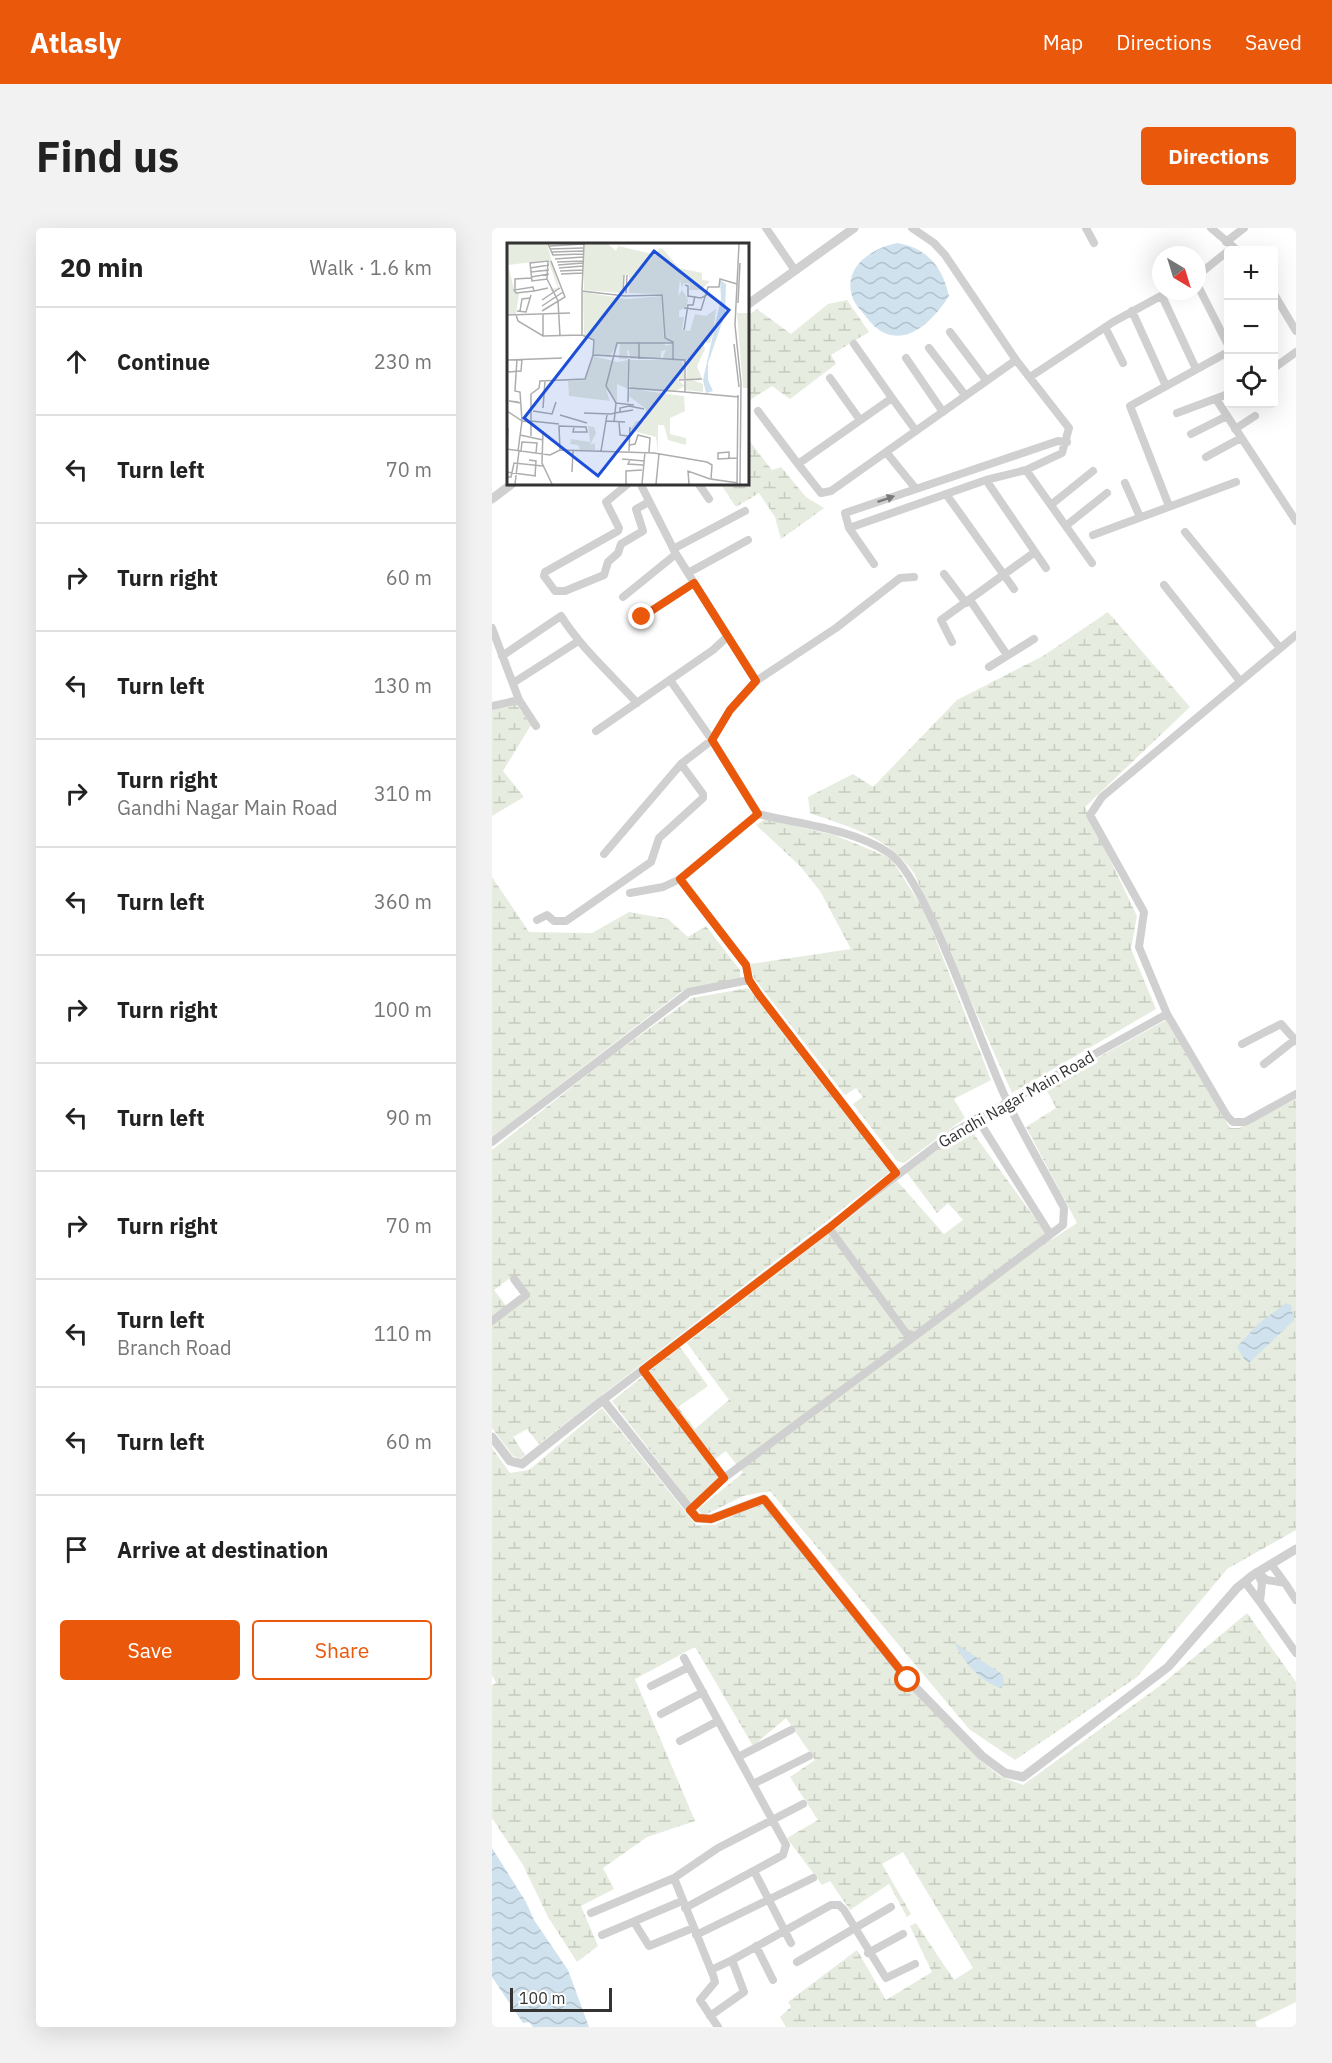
<!DOCTYPE html>
<meta charset="utf-8">
<style>
body{margin:0;font-family:"IBM Plex Sans",sans-serif;background:#f2f2f2;color:#222}
.controls{position:absolute;right:18px;top:18px;display:grid;overflow:hidden;border-radius:6px;box-shadow:0 6px 24px #0002}
.controls button{width:54px;height:54px;display:grid;place-items:center;padding:0;border:0;border-bottom:2px solid #e0e0e0;background:#fff;color:#222;font:30px sans-serif}
.compass{position:absolute;left:660px;top:18px;width:54px;height:54px;border-radius:50%;background:#fff;box-shadow:0 6px 24px #0002;rotate:142deg}
.scale{position:absolute;left:18px;bottom:15px;width:102px;box-sizing:border-box;padding-left:6px;border:3px solid #333;border-top:0;font-size:16px;line-height:21px;white-space:nowrap;color:#333;-webkit-text-stroke:4px #fff;paint-order:stroke}
.stop{position:absolute;width:18px;height:18px;margin:-14px;border:4px solid #ea580c;border-radius:50%;background:#fff}
.stop.end{background:#ea580c;border-color:#fff;box-shadow:0 2px 6px #0008}
.list{margin:0;padding:0;list-style:none}
h2{display:flex;justify-content:space-between;align-items:center;height:78px;margin:0;padding:0 24px;font-size:26px}
h2 small{font-size:20px;font-weight:400;color:#767676}
.list li{display:grid;grid-template-columns:39px 1fr auto;gap:18px;align-items:center;box-sizing:border-box;height:108px;padding:0 24px;border-top:2px solid #e0e0e0}
.list b{display:block;font-size:22px;white-space:nowrap}
.list p{margin:0;font-size:20px;white-space:nowrap;color:#767676}
.list em{font-size:20px;font-style:normal;color:#767676}
.actions{display:flex;gap:12px;padding:18px 24px}
.actions a{flex:1;padding:14px 0;border:2px solid #ea580c;border-radius:6px;text-align:center;font-size:21px;color:#ea580c}
.actions .main{background:#ea580c;color:#fff}
.icon{flex:none;width:33px;height:33px;fill:none;stroke:currentColor;stroke-width:2;stroke-linecap:round;stroke-linejoin:round}
.map{position:relative;flex:none;width:804px;height:1799px;overflow:hidden;border-radius:6px}
header{display:flex;align-items:center;gap:36px;box-sizing:border-box;height:84px;padding:0 30px;background:#ea580c;color:#fff}
header strong{font-size:28px}
nav{display:flex;gap:33px;margin-inline-start:auto;font-size:21px}
.intro{display:flex;align-items:center;justify-content:space-between;box-sizing:border-box;height:144px;padding:0 36px}
h1{margin:0;font-size:42px}
.button{padding:15px 27px;border-radius:6px;background:#ea580c;color:#fff;font-size:21px;font-weight:700}
main{display:flex;gap:36px;padding:0 36px}
aside{flex:1;background:#fff;border-radius:6px;box-shadow:0 6px 24px #0002}
.map>svg:first-child{display:block}
</style>
<header>
<strong>Atlasly</strong>
<nav><a>Map</a><a>Directions</a><a>Saved</a></nav>
</header>
<div class="intro"><h1>Find us</h1><a class="button">Directions</a></div>
<main>
<aside>
<h2>20 min<small>Walk · 1.6 km</small></h2>
<ul class="list">
<li><svg class="icon" aria-label="ahead" viewBox="0 0 24 24"><path d="M12 20V5M6 11l6-6 6 6"/></svg><div><b>Continue</b></div><em>230 m</em></li>
<li><svg class="icon" aria-label="left" viewBox="0 0 24 24"><path d="M17 20v-9H6M10 6l-5 5 5 5"/></svg><div><b>Turn left</b></div><em>70 m</em></li>
<li><svg class="icon" aria-label="right" viewBox="0 0 24 24"><path d="M7 20v-9h11M14 6l5 5-5 5"/></svg><div><b>Turn right</b></div><em>60 m</em></li>
<li><svg class="icon" aria-label="left" viewBox="0 0 24 24"><path d="M17 20v-9H6M10 6l-5 5 5 5"/></svg><div><b>Turn left</b></div><em>130 m</em></li>
<li><svg class="icon" aria-label="right" viewBox="0 0 24 24"><path d="M7 20v-9h11M14 6l5 5-5 5"/></svg><div><b>Turn right</b><p>Gandhi Nagar Main Road</p></div><em>310 m</em></li>
<li><svg class="icon" aria-label="left" viewBox="0 0 24 24"><path d="M17 20v-9H6M10 6l-5 5 5 5"/></svg><div><b>Turn left</b></div><em>360 m</em></li>
<li><svg class="icon" aria-label="right" viewBox="0 0 24 24"><path d="M7 20v-9h11M14 6l5 5-5 5"/></svg><div><b>Turn right</b></div><em>100 m</em></li>
<li><svg class="icon" aria-label="left" viewBox="0 0 24 24"><path d="M17 20v-9H6M10 6l-5 5 5 5"/></svg><div><b>Turn left</b></div><em>90 m</em></li>
<li><svg class="icon" aria-label="right" viewBox="0 0 24 24"><path d="M7 20v-9h11M14 6l5 5-5 5"/></svg><div><b>Turn right</b></div><em>70 m</em></li>
<li><svg class="icon" aria-label="left" viewBox="0 0 24 24"><path d="M17 20v-9H6M10 6l-5 5 5 5"/></svg><div><b>Turn left</b><p>Branch Road</p></div><em>110 m</em></li>
<li><svg class="icon" aria-label="left" viewBox="0 0 24 24"><path d="M17 20v-9H6M10 6l-5 5 5 5"/></svg><div><b>Turn left</b></div><em>60 m</em></li>
<li><svg class="icon" aria-label="arrive" viewBox="0 0 24 24"><path d="M6 21V4h12l-3 4 3 4H6"/></svg><div><b>Arrive at destination</b></div></li>
</ul>
<div class="actions"><a class="main">Save</a><a>Share</a></div>
</aside>
<div class="map">
<svg width="804" height="1799" viewBox="0 0 804 1799">
<defs>
<pattern id="wetland-marsh" width="20" height="14" patternUnits="userSpaceOnUse" patternTransform="scale(1.5)"><rect width="20" height="14" fill="#e6ecdf"/><path d="M1 5h8M5 5V1M11 12h8M15 12V8" fill="none" stroke="#c6cbc0"/></pattern>
<pattern id="water-waves" width="16" height="10" patternUnits="userSpaceOnUse" patternTransform="scale(1.5)"><rect width="16" height="10" fill="#cfe2ee"/><path d="M0 5q4-4 8 0t8 0" fill="none" stroke="#b2c2cd"/></pattern>
</defs>
<rect width="100%" height="100%" fill="#fff"/>
<path fill="url(#wetland-marsh)" d="M355,72L377,104L339,127L344,136L298,171L280,158L255,174V88L265,81L299,106L336,76Z
M255,210L280,242L289,239L314,269L332,280L289,311L283,289L267,265L244,279L228,255H255Z
M616,384L698,479L593,579L645,688L639,721L664,781L520,865L422,645C394,607 361,601 318,585L316,569L361,546L381,559L465,472L551,428Z
M24,476L39,497L11,543L32,569L0,588V482Z
M273,591L342,607L399,630L433,684L499,852L462,871L473,890L412,935L405,933L361,876L371,869L364,860L353,867L262,750L258,736L359,721L328,663L308,638L264,597Z
M0,649L37,704L100,705L137,684L176,691L196,709L214,698L248,742V751L190,763L0,909Z
M256,760L398,944L47,1216L35,1201L21,1209L33,1227L28,1231L21,1228L0,1200V1096L33,1071L18,1050L2,1062L15,1079L0,1090V922L118,829L200,770Z
M674,792L738,900H747L804,871V1302L735,1341L645,1449L523,1532L477,1501L278,1263L251,1268L211,1288L206,1281L251,1245L234,1223L223,1231L233,1244L199,1276L120,1173L188,1119L216,1158L186,1179L203,1201L237,1172L195,1115L405,953L452,1006L471,992L456,975L445,985L415,945L476,898L559,1012L585,995L534,899L564,880L553,859Z
M110,1180L204,1297H223L264,1275H273L309,1319L323,1343L415,1457L489,1533L508,1548L531,1557L669,1457L755,1385L804,1454V1774L763,1794L765,1799H294L288,1789L299,1779L296,1774L365,1722L394,1772L440,1744L418,1698L424,1695L462,1752L481,1740L411,1624L390,1636L419,1686L415,1689L397,1656L358,1682L338,1653L330,1657L295,1610L326,1592L298,1549L323,1532L294,1490L261,1518L203,1419L143,1451L203,1593L155,1609L111,1640L122,1661L89,1678L106,1718L85,1734L56,1689L31,1637L0,1590V1457L4,1455L0,1447V1220L18,1245L37,1242Z"/>
<path fill="url(#water-waves)" d="M405,15C435,20 450,38 457,68C438,98 404,128 375,90C370,83 362,76 360,68C351,38 381,20 405,15Z
M794,1075L799,1077L802,1092L757,1135L752,1131L745,1119L765,1097Z
M463,1415L511,1447L512,1457L509,1460C489,1454 471,1434 463,1415Z
M0,1620L34,1674L42,1692L76,1742L97,1799H41L37,1794L31,1795L0,1749Z"/>
<g fill="none" stroke-linecap="round" stroke-linejoin="round">
<path stroke="#d0d0d0" stroke-width="8" d="M274,0L302,41
M420,0L442,15L453,27L524,132L339,263L329,265L306,236L400,170L424,203
M594,0L602,15
M719,0L745,22
M734,14L752,0
M705,48L736,23
M705,56L736,117
M782,66L804,103
M670,68L704,141
M640,83L674,158
M613,99L631,135
M458,104L494,152
M362,116L400,170
M437,120L473,167
M414,130L451,184
M782,140L804,124
M538,149L621,94L678,63
M338,150L368,192
M724,171L804,293
M266,183L306,236
M685,185L736,166
M743,201L763,188
M699,206L735,188
M394,224L424,261
M714,229L749,210
M534,242L600,335
M494,252L554,340
M137,255L114,274L127,300L126,303L53,344L52,348L63,363H73L112,347L116,334L126,325L129,316L151,303L144,281L157,274
M148,255L184,326L264,453
M206,255L217,271
M633,255L648,289
M454,266L522,361
M560,276L601,243
M677,278L638,178L736,124
M575,297L615,265
M357,300L494,252L534,242L570,225L577,200L524,132
M693,304L788,420
M601,307L744,254
M181,321L253,283
M382,336L357,300L353,285L566,213L575,214
M196,345L256,312
M452,346L474,375
M672,357L748,453
M131,369L184,326
M478,372L515,427
M149,389L202,355
M0,400L27,472L44,498
M460,414L449,392L543,324
M10,428L69,388C90,421 118,445 145,475
M497,439L542,411
M21,455L85,414
M0,478L27,472
M104,503L221,422L236,408
M266,586C310,597 358,600 397,625C434,648 492,827 516,875C533,911 554,945 572,980L571,997L423,1108L414,1105L337,1000
M112,626L189,536L220,512L178,452
M188,651L254,737L257,752L267,767L404,945
M138,665L171,659L188,651L266,586L220,512L238,482L264,453L344,400L408,350L422,349
M45,692L55,687L62,693H74L159,634L167,610L211,570V566L189,536
M675,786L647,719L652,684L598,587L610,569L804,407
M750,816L789,796L804,813
M772,836L804,811
M485,890L558,1006
M0,914L197,764L257,752
M0,1093L34,1067L22,1051
M151,1142L232,1250
M111,1172L462,904L675,786L735,888L741,894H753L804,866
M198,1282L232,1250L423,1108
M753,1354L768,1374L770,1355L765,1344L775,1352L793,1355L779,1336
M793,1355L804,1372
M768,1374L804,1425
M192,1430L294,1617L291,1627L193,1680
M159,1458L197,1439
M169,1486L211,1464
M188,1513L226,1493
M246,1529L299,1502
M261,1556L317,1528
M262,1643L299,1715
M99,1685L182,1650
M142,1694L157,1718L201,1700
M110,1707L190,1673
M204,1707L321,1650
M264,1718L281,1752
M376,1725L411,1706
M305,1734L399,1679
M219,1742L240,1732
M218,1788L252,1764L240,1732L339,1677H347L352,1682L394,1750L423,1736
M226,1799L208,1772L223,1754L221,1747L182,1650L226,1620L311,1576"/>
<path stroke="#d0d0d0" stroke-width="9" d="M255,77L362,0
M0,271L21,255
M0,1209L18,1233L30,1236L111,1172L205,1290L219,1291L272,1271L416,1452L490,1528L513,1545L531,1549L676,1439L745,1360L761,1347L804,1321"/>
</g>
<defs><path id="oneway-solid" d="M-6-.8H1V-3.2L6.5 0L1 3.2V.8H-6Z" transform="scale(1.5)"/></defs>
<use fill="#7a7a7a" href="#oneway-solid" transform="translate(394 271) rotate(-19)"/>
<g fill="none" stroke-linecap="round" stroke-linejoin="round">
<path stroke="#ea580c" stroke-width="8" d="M150,389L202,355L264,453L238,482L220,512L266,586L188,651L254,737L257,752L267,767L404,945L337,1000L151,1142L232,1250L198,1282L205,1290L219,1291L272,1271L416,1452"/>
</g>
<g text-anchor="middle" stroke-width="6" stroke-linejoin="round" paint-order="stroke">
<g font-size="16" fill="#333" stroke="#fff">
<text transform="translate(524 871) rotate(-30)" y="6">Gandhi Nagar Main Road</text>
</g>
</g>
<g transform="translate(15 15)">
<rect width="242" height="242" fill="#fff"/>
<path d="M230,70H241V145H236Z" fill="#e6ecdf"/>
<path d="M0,1H40L52,45L46,50L43,46L51,45L41,17L1,22L8,50H12L9,72L0,71ZM77,1H101L109,8L111,3L150,12L152,5L157,7L172,25L195,30V37L203,38L194,47H182L183,41L177,40L175,45L173,37L171,53L175,47L181,56L180,63L172,68V74H177L175,87L183,88L188,71L199,73L209,66L206,91L203,100L196,99L198,106L190,123L195,136L186,137L196,141V149L179,147L180,117L166,116V98L158,95L155,51L122,50V32H116L115,50L77,47ZM76,49L120,56L154,53L157,96L165,99L158,100V103L165,101V116H155L159,107L154,108V116H123L122,108L120,107L121,116H112L113,99L102,114L86,111L88,96L77,94ZM86,113L111,119L121,117V146L110,141V159L99,146L103,158L62,153L61,138L78,137ZM123,117H175L178,137L169,135L178,143L168,148L128,147L123,144ZM123,146L177,153L178,168L163,175V191L179,195V202L161,197L157,182H151V209L149,194L123,187L129,178H138L139,166L122,153ZM81,183L87,184L89,190L83,202L88,200V207H73L71,202L63,201L64,196L83,199Z" fill="#e6ecdf"/>
<path d="M213,37L219,41L218,71L201,120V137L206,148L199,150L196,137L214,56Z" fill="#cfe2ee"/>
<path fill="none" stroke="#adadad" stroke-width="1.5" d="M41,1L46,12L76,11M77,1L75,48L118,53L155,52L158,95L166,99V117M232,1L228,82L234,140L233,241M42,3L77,1M43,6L76,5M45,9L76,8M48,16L76,14M50,19L76,18M51,22L76,20M23,25L42,22M52,25L76,23M53,28L76,27M24,29L42,27M54,31L76,30M24,34L42,31M40,36L41,18L23,20L25,38L40,36L51,58L53,93M178,42L181,43V53L194,55L200,52M8,46V36L24,35M27,48L26,44L7,47L9,50L27,48L41,45M75,48V92L87,97L86,112L178,117V149L232,154M116,50L117,32M119,50L120,32M35,57L53,45M231,60L233,20M35,63L56,49L44,18M177,65L194,67L201,44H212L213,36L230,41M10,68L19,69L24,52M13,68L15,56L23,55M35,68L58,54L56,49M36,71V93M0,72L63,70M9,72L11,78L36,93L75,92M177,87L181,62H186L188,53M132,100H166M227,101L232,144M10,116L8,148L13,149L15,178L24,179M0,117L55,115M0,129L14,128L15,116M172,137L195,136M122,145L178,149M11,159L2,158L14,160M121,159L122,116M109,160L99,143L110,100H132V116M36,165L38,138M0,168L15,178L11,208M26,168L45,171L49,159M77,170L104,171L108,170L109,160L127,162M113,170V165L122,163L137,166M53,172L80,180M24,178L52,181M99,178L118,179M107,179L108,170L126,167M112,179L113,192L121,193M36,188L35,220L45,241M13,192L36,197M24,193V151L32,145L33,138L78,136L86,112M123,202L128,201L131,192L143,195L142,209M0,206L43,212L53,207L147,210L200,219L205,222L204,236L231,240M53,207L52,183L79,184L80,189H66L67,184M14,208L15,199L30,200L29,210M94,208L100,172M122,208L123,184M0,214L1,185M222,215V209L211,210V216L230,215M115,216L137,218M22,217L29,218L28,233M123,217L121,221L136,222M0,229L29,233M65,229L66,208M0,234H4L7,220L36,223M8,241L12,208M119,241V228L135,227M135,241L138,209M149,241L152,211M182,241L181,228L203,236M230,241L231,152"/>
<path fill="#1d4ed8" fill-opacity="0.15" stroke="#1d4ed8" stroke-width="3" d="M147,8L222,67L91,233L17,175Z"/>
<rect width="242" height="242" fill="none" stroke="#333" stroke-width="3"/>
</g>
</svg>
<div class="controls">
<button>+</button>
<button>−</button>
<button><svg class="icon" aria-label="locate" viewBox="0 0 24 24"><circle cx="12" cy="12" r="6"/><path d="M12 2v4M12 18v4M2 12h4M18 12h4"/></svg></button>
</div>
<svg class="compass" viewBox="-18 -18 36 36"><path d="M0-13l5 13h-10z" fill="#e53935"/><path d="M0 13l5-13h-10z" fill="#767676"/></svg>
<div class="scale">100 m</div>
<div class="stop" style="left:416px;top:1452px"></div>
<div class="stop end" style="left:150px;top:389px"></div>
</div>
</main>
